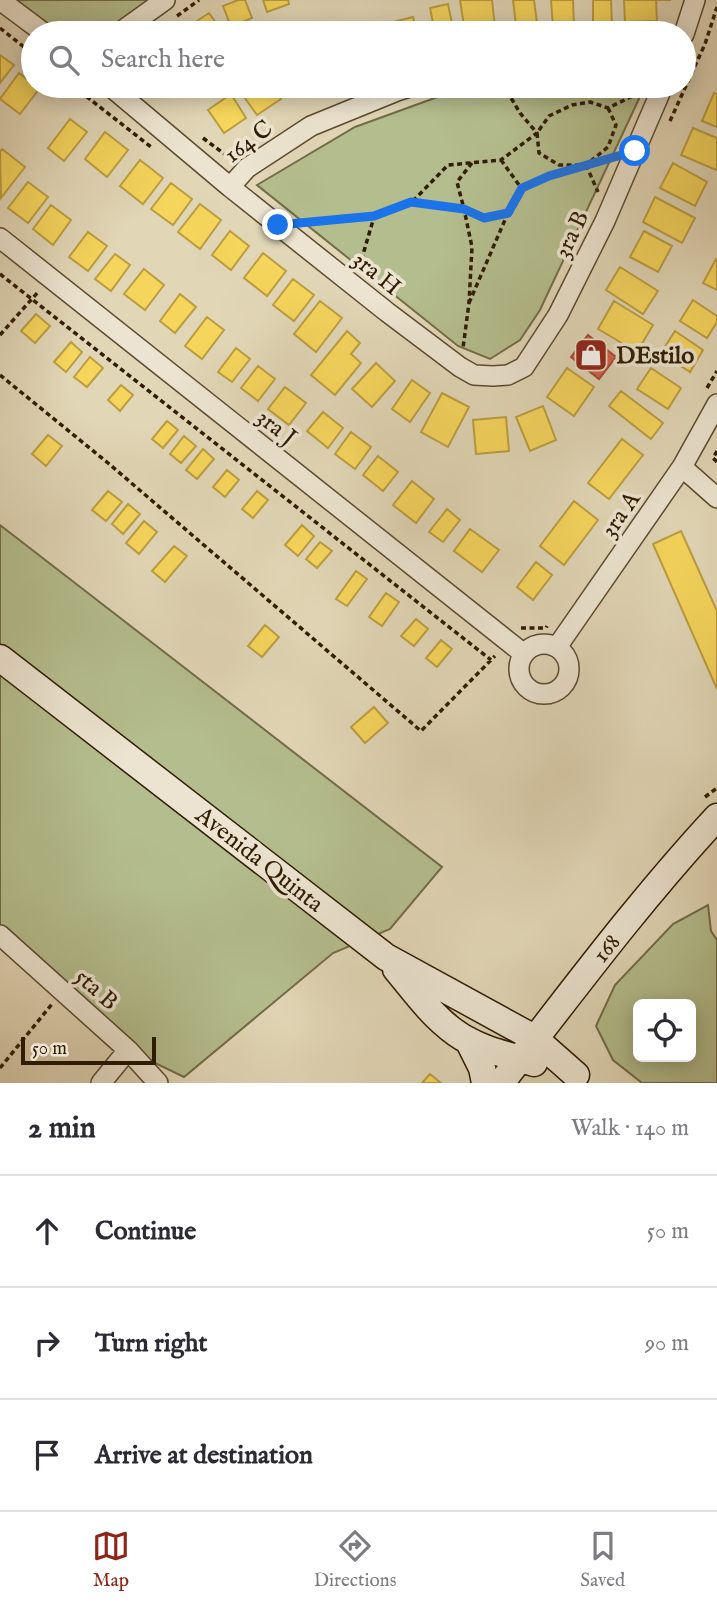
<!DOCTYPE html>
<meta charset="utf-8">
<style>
body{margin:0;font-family:"IM FELL English",serif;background:#f7f7f7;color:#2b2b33}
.controls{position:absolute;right:21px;bottom:21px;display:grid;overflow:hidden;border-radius:10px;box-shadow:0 4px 18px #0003}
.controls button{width:63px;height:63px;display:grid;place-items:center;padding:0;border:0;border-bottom:2px solid #e1e1e2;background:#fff;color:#2b2b33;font:35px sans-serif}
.scale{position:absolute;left:21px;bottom:18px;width:135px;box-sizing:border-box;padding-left:7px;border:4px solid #301c03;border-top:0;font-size:19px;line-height:24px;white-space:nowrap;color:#301c03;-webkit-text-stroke:5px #ece4d0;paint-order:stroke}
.stop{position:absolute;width:21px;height:21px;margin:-16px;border:5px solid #1a73e8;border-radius:50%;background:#fff}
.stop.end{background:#1a73e8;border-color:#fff;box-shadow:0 2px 7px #0008}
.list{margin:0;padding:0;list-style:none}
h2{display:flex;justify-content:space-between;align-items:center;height:91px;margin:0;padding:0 28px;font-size:30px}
h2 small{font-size:23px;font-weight:400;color:#7c7c81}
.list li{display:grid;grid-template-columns:46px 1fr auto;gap:21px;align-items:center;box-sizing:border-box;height:112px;padding:0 28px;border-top:2px solid #e1e1e2}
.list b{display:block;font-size:26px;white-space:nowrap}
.list em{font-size:23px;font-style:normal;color:#7c7c81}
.icon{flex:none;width:38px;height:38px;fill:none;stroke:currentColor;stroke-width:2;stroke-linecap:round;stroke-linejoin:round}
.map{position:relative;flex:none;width:717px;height:1083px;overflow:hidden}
.search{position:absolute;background:#fff;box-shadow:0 4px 18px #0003;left:21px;right:21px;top:21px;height:77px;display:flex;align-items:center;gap:18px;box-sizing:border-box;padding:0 24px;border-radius:38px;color:#7c7c81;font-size:26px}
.sheet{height:427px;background:#fff}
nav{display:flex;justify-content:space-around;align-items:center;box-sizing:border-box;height:98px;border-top:2px solid #e1e1e2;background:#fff;font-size:19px;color:#7c7c81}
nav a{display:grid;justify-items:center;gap:4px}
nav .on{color:#8f2418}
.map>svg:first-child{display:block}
</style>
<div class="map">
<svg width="717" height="1083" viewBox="0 0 717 1083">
<rect width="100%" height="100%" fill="#e1d6b6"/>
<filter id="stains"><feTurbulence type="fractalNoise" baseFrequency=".00286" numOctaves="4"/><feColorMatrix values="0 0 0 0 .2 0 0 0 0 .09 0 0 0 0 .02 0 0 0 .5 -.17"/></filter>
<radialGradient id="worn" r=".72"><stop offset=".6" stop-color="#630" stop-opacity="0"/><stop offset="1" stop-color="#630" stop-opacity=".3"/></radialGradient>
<path fill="#b4bd8d" stroke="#726c48" stroke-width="2" fill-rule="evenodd" d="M0,0H165L119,33H44Z
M494,86H645L540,310L520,340L490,359L458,346L257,185L355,127L454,91Z
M0,525L442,867L390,929L333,953L184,1077L128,1050L0,935Z
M708,905L711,931L717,940V1083H642L613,1060L596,1026L615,985L673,924ZM691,1004V1057H638V1004Z"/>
<path fill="#f6d55c" stroke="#bb9e41" stroke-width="2" d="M238,0H245L252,18L231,27L223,6Z
M263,0H288L289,4L267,12Z
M460,0H492L495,27L465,33Z
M513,0H534L537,23L516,26Z
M551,0H573L574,26L553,27Z
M593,0H611L612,24L593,25Z
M624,0H671H656L657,21L625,22Z
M448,4L454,33H435L430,8Z
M209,13L223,33H192L188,27Z
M413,17L417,33H392L389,23Z
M0,55L14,65L0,83Z
M19,73L33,84V86L39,89L20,114L0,99Z
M254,86H272L281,99L257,115L242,94Z
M714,93L717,94V127L702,121Z
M231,94L246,118L224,133L208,110Z
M70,119L87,132L64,161L48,148Z
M693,128L717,138V167L716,170L681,155Z
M105,132L128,150L107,177L85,159Z
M2,149L25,167L1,198L0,152Z
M140,160L163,178L143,204L120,186Z
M673,163L707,182L695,206L660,188Z
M28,182L48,197L28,223L8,208Z
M171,183L192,199L173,225L151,209Z
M655,197L695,218L682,243L643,222Z
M200,204L221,220L200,249L178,232Z
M51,205L71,220L53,245L33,229Z
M230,231L249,246L231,270L212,255Z
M644,231L672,246L658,272L630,257Z
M88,232L107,246L88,271L69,257Z
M263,253L286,271L267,296L244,278Z
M115,254L130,265L111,291L95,279Z
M716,259L717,260V290L703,283Z
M620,267L658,291L643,314L606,290Z
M144,269L164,285L145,310L124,294Z
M293,279L314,295L294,321L273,305Z
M180,294L196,307L175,333L160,321Z
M693,300L717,316V322L707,338L680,321Z
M320,301L342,318L316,352L294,334Z
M614,301L653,325L637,352L598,329Z
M36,314L50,326L35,343L21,331Z
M207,317L224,330L202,359L185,346Z
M347,331L360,343L351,354L361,363L335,395L311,375Z
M675,331L703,350L690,372L661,353Z
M71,342L82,352L66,372L54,362Z
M236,348L250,359L232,382L218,372Z
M90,357L103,368L87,387L74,377Z
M376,363L395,381L372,407L352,389Z
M258,366L275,379L258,401L241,388Z
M567,368L594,387L574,416L547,397Z
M651,368L681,388L668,409L637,389Z
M412,380L430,393L410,422L392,409Z
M121,385L133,395L120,411L108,400Z
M285,387L306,403L289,425L268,409Z
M621,391L663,423L651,439L609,406Z
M442,393L469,407L448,447L421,432Z
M543,406L556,440L530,451L516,417Z
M323,412L343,428L328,448L307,431Z
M506,417L509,451L476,454L473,420Z
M167,421L178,430L163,448L152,439Z
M351,432L371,447L355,469L335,454Z
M48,435L62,446L46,466L32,454Z
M184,436L196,446L181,463L170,454Z
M622,439L643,455L609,499L588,483Z
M203,449L214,459L197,479L186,470Z
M378,456L398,472L383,491L363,475Z
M227,470L239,480L225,497L213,487Z
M412,481L434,499L416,523L393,505Z
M108,491L122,502L106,521L92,510Z
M257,491L268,500L253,518L242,509Z
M574,501L598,520L564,565L540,546Z
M128,504L140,514L123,534L112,524Z
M447,509L460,520L443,542L429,532Z
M144,521L157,532L139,554L126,543Z
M302,525L314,536L298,556L285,545Z
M470,529L499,550L482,572L454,551Z
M681,531L717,611V689L653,544Z
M320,542L332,551L317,568L306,559Z
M174,546L187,556L165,582L152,571Z
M536,562L552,575L533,600L517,587Z
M356,571L367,579L347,606L336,599Z
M386,593L399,602L382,626L369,617Z
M416,619L428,629L414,646L401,636Z
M265,625L279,637L262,657L248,646Z
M441,640L452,649L437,667L426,658Z
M374,707L388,723L365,743L351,727Z
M430,1074L441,1083H422Z"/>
<path fill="#d6604d" stroke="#a44c37" stroke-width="2" d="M588,335L616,357L599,379L571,357Z"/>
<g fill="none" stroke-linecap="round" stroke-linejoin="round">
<defs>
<path id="street" d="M0,0L44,33
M119,33L165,0
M684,34L695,0
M110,86L230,187L387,312L460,367L474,375L493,376L508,375L524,367L558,315L605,221L663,86
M230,187L247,168L311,126L397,91L413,86
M0,238L524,654
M682,467L717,498
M519 669a25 25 0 1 1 50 0a25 25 0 1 1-50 0Z
M557,647L682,467L717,404
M0,935L128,1050L158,1083
M101,1083L128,1050"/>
<path id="secondary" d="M0,658L386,957L534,1038L576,1075
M396,969C414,991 433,1017 456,1033C478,1049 508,1055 534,1063
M468,1040L482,1068L485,1083
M501,1083C571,993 639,901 717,817"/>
</defs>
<use href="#street" stroke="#5c4a30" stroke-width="22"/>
<use href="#secondary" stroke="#301c03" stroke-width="29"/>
<path stroke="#301c03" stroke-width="3.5" stroke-dasharray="5 3.5" stroke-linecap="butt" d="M177,16L199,0
M0,28L33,54
M73,86L151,147
M608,108L616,125L608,147L586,165H559L539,153L537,133L549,116L572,105L590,102L608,108L639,93
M670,121L705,44L717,7
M203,138L227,156L237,151
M501,160L522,189
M472,163L457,182L464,209L484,218L508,213
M589,164L612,158
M586,165L598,192
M411,203L464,209L472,247L469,303L463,348
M306,223L374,217L411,203L448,165L501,160L537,133L520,113L504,86
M359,268L374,217
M0,274L491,660
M469,303L508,213L522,189L549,176L582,166
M0,335L38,292
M0,375L108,463L421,731L495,656
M707,388L717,371
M717,451L713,458L717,462
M521,628H546L547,626
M705,797L717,788
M0,1068L52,1004"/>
<use href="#street" stroke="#ece4d0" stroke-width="19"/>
<use href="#secondary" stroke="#ece4d0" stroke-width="26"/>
</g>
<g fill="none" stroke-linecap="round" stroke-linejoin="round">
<path stroke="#1a73e8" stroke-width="9" d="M278,225L374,216L411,202L464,209L484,218L508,213L522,188L549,176L635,151"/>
</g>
<defs>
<symbol id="shop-square" viewBox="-11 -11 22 22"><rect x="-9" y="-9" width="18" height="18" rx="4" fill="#8f2418" stroke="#ece4d0"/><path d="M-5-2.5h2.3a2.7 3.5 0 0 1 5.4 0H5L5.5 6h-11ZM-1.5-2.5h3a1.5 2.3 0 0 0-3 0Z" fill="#fff"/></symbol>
</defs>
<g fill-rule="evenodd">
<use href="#shop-square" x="572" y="336" width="38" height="38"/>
</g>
<g text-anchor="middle" stroke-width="7" stroke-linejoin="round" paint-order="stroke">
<g font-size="24" fill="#301c03" stroke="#ece4d0">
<text transform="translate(248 141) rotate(-37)" y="8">164 C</text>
<text transform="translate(571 234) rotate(-64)" y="8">3ra B</text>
<text transform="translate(377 273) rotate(39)" y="8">3ra H</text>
<text transform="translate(277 427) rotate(38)" y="8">3ra J</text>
<text transform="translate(620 514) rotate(-55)" y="8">3ra A</text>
<text transform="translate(260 859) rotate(38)" y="8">Avenida Quinta</text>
<text transform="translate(606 948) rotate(-51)" y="8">168</text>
<text transform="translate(97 989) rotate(42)" y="8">5ta B</text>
</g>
<g font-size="24" font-weight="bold" fill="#301c03" stroke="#ece4d0" text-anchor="start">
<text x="616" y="363">DEstilo</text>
</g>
</g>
<rect width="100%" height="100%" filter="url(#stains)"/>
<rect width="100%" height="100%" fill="url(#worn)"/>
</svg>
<div class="controls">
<button><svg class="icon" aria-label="locate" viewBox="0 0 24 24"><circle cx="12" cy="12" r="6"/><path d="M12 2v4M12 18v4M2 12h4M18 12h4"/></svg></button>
</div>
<div class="scale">50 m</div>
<div class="stop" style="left:635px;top:151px"></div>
<div class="stop end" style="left:278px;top:225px"></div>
<div class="search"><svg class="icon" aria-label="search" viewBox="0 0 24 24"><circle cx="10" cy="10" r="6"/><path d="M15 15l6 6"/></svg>Search here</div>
</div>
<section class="sheet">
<h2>2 min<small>Walk · 140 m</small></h2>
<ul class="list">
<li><svg class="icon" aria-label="ahead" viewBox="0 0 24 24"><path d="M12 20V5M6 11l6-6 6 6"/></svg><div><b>Continue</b></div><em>50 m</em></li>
<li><svg class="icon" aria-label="right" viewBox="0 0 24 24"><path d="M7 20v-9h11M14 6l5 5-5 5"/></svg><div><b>Turn right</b></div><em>90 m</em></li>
<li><svg class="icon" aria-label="arrive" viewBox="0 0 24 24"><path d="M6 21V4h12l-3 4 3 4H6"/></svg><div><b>Arrive at destination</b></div></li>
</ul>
</section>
<nav>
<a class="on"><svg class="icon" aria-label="map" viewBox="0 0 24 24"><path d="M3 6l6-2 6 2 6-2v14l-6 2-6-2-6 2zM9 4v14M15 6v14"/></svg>Map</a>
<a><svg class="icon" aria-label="directions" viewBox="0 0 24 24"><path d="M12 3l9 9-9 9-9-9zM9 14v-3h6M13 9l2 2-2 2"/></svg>Directions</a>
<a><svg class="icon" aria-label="saved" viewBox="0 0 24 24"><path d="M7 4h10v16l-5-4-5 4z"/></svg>Saved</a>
</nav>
